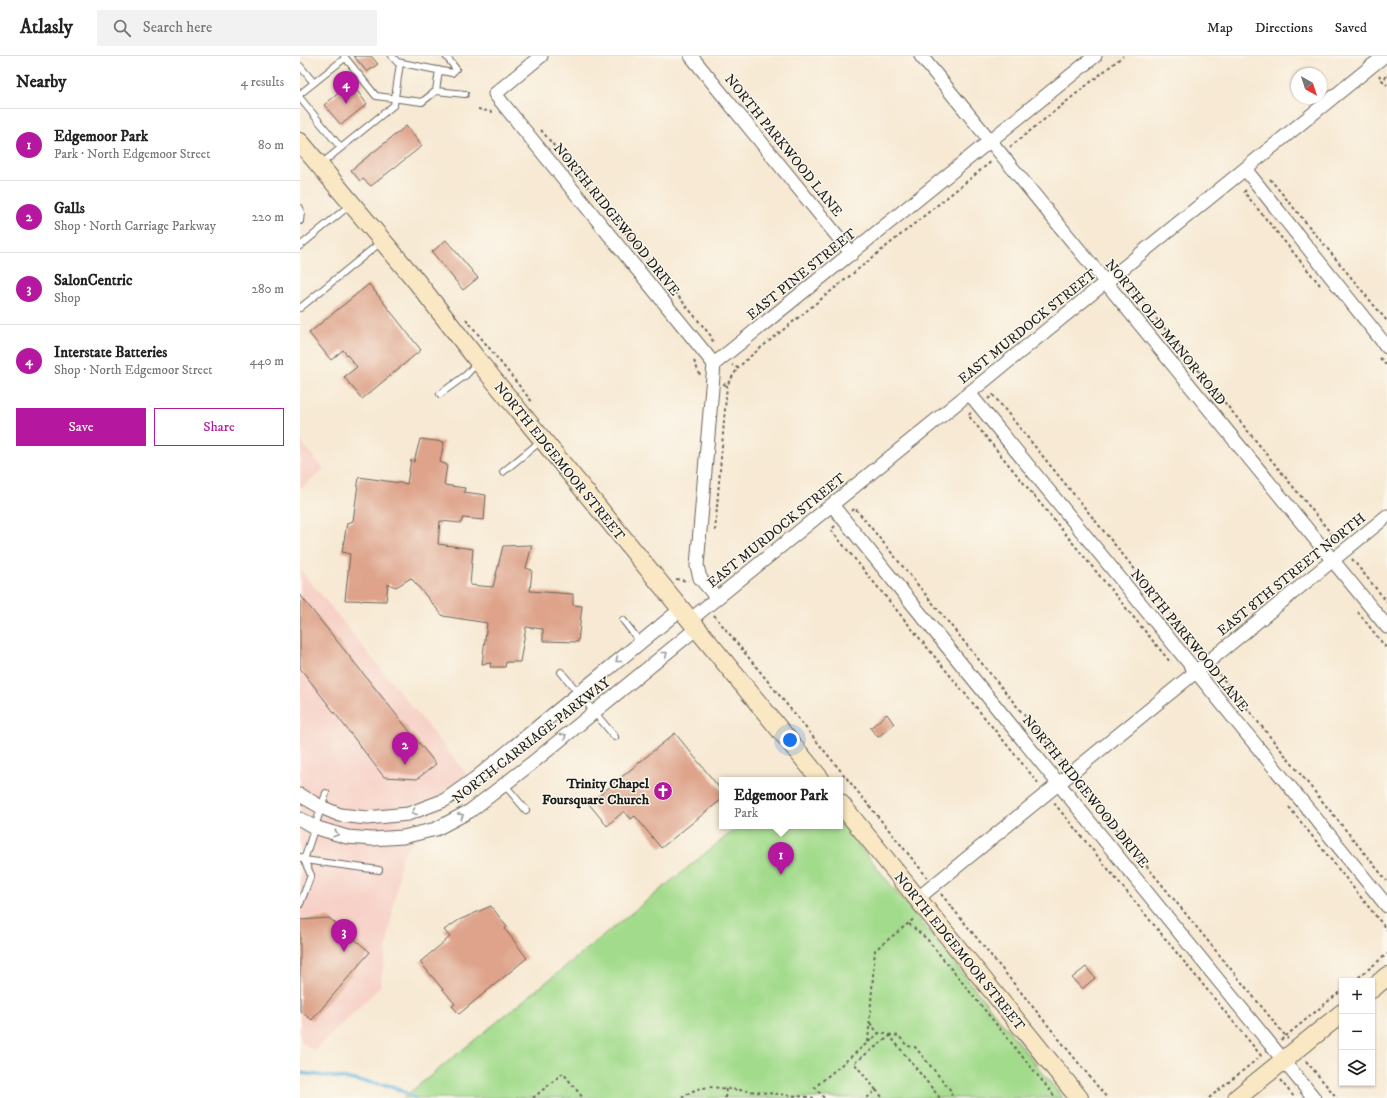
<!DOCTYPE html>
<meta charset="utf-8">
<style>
body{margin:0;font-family:"IM FELL DW Pica",serif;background:#f2f2f2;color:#222}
.controls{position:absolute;right:12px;bottom:12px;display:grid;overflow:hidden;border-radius:0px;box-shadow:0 1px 3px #0004}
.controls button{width:36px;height:36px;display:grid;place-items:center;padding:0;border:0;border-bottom:1px solid #e0e0e0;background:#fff;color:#222;font:20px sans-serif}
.compass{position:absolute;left:991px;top:12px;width:36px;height:36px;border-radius:50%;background:#fff;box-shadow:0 1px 3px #0004;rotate:141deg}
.you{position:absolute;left:490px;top:684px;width:14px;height:14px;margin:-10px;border:3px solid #fff;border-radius:50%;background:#1a73e8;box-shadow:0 0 0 6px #1a73e833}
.badge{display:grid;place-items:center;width:26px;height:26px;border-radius:50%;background:#b5179e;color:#fff;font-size:13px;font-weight:700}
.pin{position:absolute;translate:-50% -33px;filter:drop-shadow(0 1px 2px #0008)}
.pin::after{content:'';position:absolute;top:21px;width:14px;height:12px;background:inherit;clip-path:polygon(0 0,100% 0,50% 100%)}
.popup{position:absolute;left:419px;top:721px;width:124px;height:52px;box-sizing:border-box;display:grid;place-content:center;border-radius:0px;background:#fff;filter:drop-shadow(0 1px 3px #0005);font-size:13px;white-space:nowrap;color:#767676}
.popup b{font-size:15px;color:#222}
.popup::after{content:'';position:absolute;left:50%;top:100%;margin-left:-8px;border:8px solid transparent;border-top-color:#fff}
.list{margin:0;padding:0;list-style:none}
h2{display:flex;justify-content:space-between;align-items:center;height:52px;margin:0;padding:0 16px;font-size:17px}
h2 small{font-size:13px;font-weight:400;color:#767676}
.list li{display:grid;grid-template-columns:26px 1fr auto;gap:12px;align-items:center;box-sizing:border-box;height:72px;padding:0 16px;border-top:1px solid #e0e0e0}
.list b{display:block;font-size:15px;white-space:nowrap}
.list p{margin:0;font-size:13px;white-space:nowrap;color:#767676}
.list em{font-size:13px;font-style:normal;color:#767676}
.actions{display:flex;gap:8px;padding:12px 16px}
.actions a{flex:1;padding:9px 0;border:1px solid #b5179e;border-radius:0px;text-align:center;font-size:14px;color:#b5179e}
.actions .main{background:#b5179e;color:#fff}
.icon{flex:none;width:22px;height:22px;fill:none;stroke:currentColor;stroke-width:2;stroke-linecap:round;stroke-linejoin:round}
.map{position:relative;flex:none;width:1087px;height:1042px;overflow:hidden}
header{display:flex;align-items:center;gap:24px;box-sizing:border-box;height:56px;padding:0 20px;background:#fff;border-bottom:1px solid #e0e0e0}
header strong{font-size:19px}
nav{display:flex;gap:22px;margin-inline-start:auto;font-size:14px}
.search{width:280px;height:36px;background:#f2f2f2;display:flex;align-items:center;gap:10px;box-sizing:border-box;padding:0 14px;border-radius:0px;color:#767676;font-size:15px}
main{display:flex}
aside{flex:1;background:#fff}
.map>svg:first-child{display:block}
</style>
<header>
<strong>Atlasly</strong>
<div class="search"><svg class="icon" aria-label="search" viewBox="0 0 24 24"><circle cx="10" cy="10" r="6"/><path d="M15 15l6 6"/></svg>Search here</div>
<nav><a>Map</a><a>Directions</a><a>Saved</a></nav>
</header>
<main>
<aside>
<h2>Nearby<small>4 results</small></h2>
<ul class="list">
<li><span class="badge">1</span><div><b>Edgemoor Park</b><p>Park · North Edgemoor Street</p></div><em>80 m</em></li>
<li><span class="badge">2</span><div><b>Galls</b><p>Shop · North Carriage Parkway</p></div><em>220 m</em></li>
<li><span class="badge">3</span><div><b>SalonCentric</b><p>Shop</p></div><em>280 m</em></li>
<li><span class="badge">4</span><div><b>Interstate Batteries</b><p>Shop · North Edgemoor Street</p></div><em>440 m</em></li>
</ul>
<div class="actions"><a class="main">Save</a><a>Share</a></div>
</aside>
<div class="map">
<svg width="1087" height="1042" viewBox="0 0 1087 1042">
<rect width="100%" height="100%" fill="#fbf7ec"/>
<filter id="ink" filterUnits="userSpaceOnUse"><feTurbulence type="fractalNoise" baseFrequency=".025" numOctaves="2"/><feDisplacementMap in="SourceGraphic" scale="8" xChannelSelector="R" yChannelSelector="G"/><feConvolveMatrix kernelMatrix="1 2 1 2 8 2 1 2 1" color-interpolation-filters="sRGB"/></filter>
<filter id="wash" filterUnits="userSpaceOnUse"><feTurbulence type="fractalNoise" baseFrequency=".012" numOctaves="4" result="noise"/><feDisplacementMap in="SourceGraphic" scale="16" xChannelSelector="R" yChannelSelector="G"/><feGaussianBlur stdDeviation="0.9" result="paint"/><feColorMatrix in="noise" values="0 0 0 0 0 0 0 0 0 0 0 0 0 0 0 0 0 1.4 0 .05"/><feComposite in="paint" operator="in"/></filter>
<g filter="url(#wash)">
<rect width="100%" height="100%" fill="#f7e9d3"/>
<path fill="#f7d1c7" d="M0,384L24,413L0,433Z
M0,513L169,721L102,799L80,931L14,995L0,984Z"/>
<path fill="#a3db8c" stroke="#607c54" d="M540,766L763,1042H103L439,770H540Z"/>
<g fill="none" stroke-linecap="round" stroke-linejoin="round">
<path stroke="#65b4df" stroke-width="3.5" d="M0,1017L41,1022L92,1030L112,1040L115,1042"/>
</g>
<g id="blocks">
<path fill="#dea38a" d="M54,0H71L78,8L67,16Z
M51,27L67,48L41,69L24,49Z
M106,70L122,90L71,130L63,123L60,125L51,114Z
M146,184L178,222L163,234L132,196Z
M69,228L121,294L62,343L44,321L57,311L43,294L31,304L9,277Z
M120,383L144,386L140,406L147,409L144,429L165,432L164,436L186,439L184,464L163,462L161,467L140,465L138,488L173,493L170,529L193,531L203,490L232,489L226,512L232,514L230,535L273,538V549L282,550L278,586L243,585V573L226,571L220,606H206L205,611H190L191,607L182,608L187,567L143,560L111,522L96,531L88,528L86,545L45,544L50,498L42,496L47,467L53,465L59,421L107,428L111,404L114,406Z
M0,539L136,708L117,723L84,721L0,612Z
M587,658L594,668L578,681L570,672Z
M375,677L422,735V743L361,792L335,760L331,763L324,755L307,770L289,748Z
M191,850L207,871L205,873L227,902L159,958L152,950L155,948L120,906L150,881L144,874L159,864Z
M29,862L70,896L12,964L0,955V864Z
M786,911L795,922L782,933L772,922Z"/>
</g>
</g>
<g filter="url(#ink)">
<use href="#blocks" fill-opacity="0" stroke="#69645c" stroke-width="1"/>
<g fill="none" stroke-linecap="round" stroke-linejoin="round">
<defs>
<path id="lane" d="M44,0L76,40L122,46L136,35L165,38
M92,0L97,6L152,17L156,13L146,0
M0,10L14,27
M136,35L139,14
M0,38L45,2
M0,42L41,92
M21,108L94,49L100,7
M0,152L1,156L0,165
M0,190L50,149
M0,252L81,186
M140,338L166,319L177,307
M203,416L241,385
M323,564L340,586
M261,616L315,681
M204,728L226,754
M0,801L4,804L79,814
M0,848L11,819L4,804L26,737"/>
<path id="street" d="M241,0L195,38L414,308
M391,0L552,198
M621,0L1087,571
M945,113L1087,291
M669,337L1087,850
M532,449L1014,1042
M417,542L400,522L397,510L414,308L795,0
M390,564L1084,0
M0,739L21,751L40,759L67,762L108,758L145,744L177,721L381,553
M0,763L14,771L47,781L72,783L103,781L136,773L170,755L232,707L397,572
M617,843L1087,460"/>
<path id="secondary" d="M0,86L117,226L179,306L521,724
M540,747L779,1042
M1072,933L1087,920
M937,1042L1042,957"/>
</defs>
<use href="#lane" stroke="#69645c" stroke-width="8"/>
<use href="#street" stroke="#69645c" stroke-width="15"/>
<use href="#secondary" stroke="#69645c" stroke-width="20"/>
<path stroke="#69645c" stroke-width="2" stroke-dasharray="3 3" stroke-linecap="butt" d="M1079,19L1082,24
M1087,20L1082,24L1087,29
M178,53L192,56L194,58
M241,74L411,280L413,286
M710,91L823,0
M970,123L1087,265
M946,134L944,136L1020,229
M826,225L1038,486
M166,263L233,347
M1080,302L1087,310
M394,305L400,319
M437,313L447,303L692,105
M423,328L427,329L438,312L432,309
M688,343L693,339L902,596
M671,357L668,359L871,607
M552,455L555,452L764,708
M535,470L531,474L739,728
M415,475L427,329
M1052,503L1087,546
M376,523L388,525
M1058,556L1087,593
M414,559L627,821
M916,614L1087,825
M778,726L988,983
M754,747L963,1002
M989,751L1087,874
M641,838L807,1042
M609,868L627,883L756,1042
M1054,925L1087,898
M570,967L579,978
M981,984L1042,934
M568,986L575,894L615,862
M1006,1005L1037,1042
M980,1024L995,1042
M576,1034L554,1007L590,980L640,1042
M233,1042L263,1017L283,1042
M382,1042C390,1035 399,1032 410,1031L516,1042
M425,1042L426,1032
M524,1042L515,1031L579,977L599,980L607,990L615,991L652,1036L651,1042
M567,1042L576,1034L583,1042
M909,1042L961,1000"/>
<use href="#lane" stroke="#fff" stroke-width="6"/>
<use href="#street" stroke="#fff" stroke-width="13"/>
<use href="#secondary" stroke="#fae7c3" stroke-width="18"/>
</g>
<defs><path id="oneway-chevron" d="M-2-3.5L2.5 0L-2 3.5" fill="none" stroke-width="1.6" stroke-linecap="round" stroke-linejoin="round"/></defs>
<g stroke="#999">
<use href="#oneway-chevron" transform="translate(365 598) rotate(-39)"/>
<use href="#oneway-chevron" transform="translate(318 604) rotate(141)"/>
<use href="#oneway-chevron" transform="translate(264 680) rotate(-39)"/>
<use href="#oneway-chevron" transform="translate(114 756) rotate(160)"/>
<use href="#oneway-chevron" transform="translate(161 760) rotate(-28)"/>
<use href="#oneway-chevron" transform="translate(36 778) rotate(18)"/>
</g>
</g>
<defs>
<symbol id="church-disc" viewBox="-11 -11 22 22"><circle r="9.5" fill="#b5179e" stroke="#fbf7ec"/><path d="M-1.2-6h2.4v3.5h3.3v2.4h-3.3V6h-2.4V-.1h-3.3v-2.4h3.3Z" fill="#fff"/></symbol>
</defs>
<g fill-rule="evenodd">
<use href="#church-disc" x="352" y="724" width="22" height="22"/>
</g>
<g text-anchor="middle" stroke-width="3" stroke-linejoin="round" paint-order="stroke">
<g font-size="14" fill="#1c1c1c" stroke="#fbf7ec">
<text transform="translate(484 89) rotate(51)" y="5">NORTH PARKWOOD LANE</text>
<text transform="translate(317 163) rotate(51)" y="5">NORTH RIDGEWOOD DRIVE</text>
<text transform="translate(501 218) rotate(-39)" y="5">EAST PINE STREET</text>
<text transform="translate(727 270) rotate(-39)" y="5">EAST MURDOCK STREET</text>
<text transform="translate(866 276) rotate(51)" y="5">NORTH OLD MANOR ROAD</text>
<text transform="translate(260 405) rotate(51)" y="5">NORTH EDGEMOOR STREET</text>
<text transform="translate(476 474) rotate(-39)" y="5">EAST MURDOCK STREET</text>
<text transform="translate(991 518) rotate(-39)" y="5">EAST 8TH STREET NORTH</text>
<text transform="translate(890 584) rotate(51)" y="5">NORTH PARKWOOD LANE</text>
<text transform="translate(231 684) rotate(-38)" y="5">NORTH CARRIAGE PARKWAY</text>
<text transform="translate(786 735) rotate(51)" y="5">NORTH RIDGEWOOD DRIVE</text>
<text transform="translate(660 895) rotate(51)" y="5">NORTH EDGEMOOR STREET</text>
</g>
<g font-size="14" font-weight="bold" fill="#1c1c1c" stroke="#fbf7ec" text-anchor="end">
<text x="349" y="732">Trinity Chapel<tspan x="349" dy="16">Foursquare Church</tspan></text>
</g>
</g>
</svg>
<div class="controls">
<button>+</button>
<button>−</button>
<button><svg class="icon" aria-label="layers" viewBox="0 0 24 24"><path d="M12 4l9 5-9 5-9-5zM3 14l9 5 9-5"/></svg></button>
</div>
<svg class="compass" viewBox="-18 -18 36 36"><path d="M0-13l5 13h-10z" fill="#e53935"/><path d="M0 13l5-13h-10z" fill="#767676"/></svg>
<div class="you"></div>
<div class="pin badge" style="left:481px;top:819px">1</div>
<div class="popup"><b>Edgemoor Park</b>Park</div>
<div class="pin badge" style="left:105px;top:709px">2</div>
<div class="pin badge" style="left:44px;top:896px">3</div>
<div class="pin badge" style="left:46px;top:48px">4</div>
</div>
</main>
